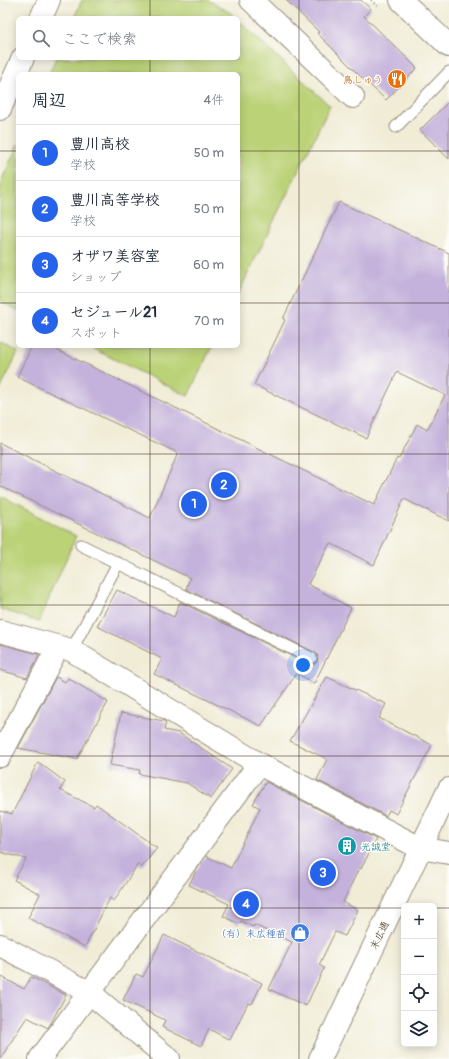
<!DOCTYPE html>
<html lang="ja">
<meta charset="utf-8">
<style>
body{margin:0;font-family:Pangolin,"Klee One",sans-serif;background:#f6f6f7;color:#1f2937}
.controls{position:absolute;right:12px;bottom:12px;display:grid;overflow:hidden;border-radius:6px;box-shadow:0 2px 10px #0003}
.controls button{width:36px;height:36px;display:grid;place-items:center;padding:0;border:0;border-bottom:1px solid #e0e1e3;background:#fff;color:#1f2937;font:20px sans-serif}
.you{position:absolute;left:303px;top:665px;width:14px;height:14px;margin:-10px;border:3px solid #fff;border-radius:50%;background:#1a73e8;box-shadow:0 0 0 6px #1a73e833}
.badge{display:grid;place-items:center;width:26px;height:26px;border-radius:50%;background:#2563eb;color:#fff;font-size:13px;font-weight:700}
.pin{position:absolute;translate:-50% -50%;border:2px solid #fff;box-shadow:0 1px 4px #0006}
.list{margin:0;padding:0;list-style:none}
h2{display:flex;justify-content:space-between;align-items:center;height:52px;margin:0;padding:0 16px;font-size:17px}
h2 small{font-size:13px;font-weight:400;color:#747a83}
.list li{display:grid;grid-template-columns:26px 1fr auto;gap:12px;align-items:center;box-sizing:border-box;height:56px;padding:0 16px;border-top:1px solid #e0e1e3}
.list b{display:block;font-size:15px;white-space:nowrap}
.list p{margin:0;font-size:13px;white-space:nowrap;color:#747a83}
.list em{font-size:13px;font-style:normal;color:#747a83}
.icon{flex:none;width:22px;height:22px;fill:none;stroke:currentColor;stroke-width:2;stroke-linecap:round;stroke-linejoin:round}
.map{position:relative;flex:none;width:449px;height:1059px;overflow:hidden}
.search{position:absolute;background:#fff;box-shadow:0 2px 10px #0003;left:16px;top:16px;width:224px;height:44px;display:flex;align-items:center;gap:10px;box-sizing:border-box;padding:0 14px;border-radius:6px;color:#747a83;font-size:15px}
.panel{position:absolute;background:#fff;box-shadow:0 2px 10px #0003;left:16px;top:72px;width:224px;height:276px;border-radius:6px}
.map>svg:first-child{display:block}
</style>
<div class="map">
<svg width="449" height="1059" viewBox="0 0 449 1059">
<rect width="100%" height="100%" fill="#fdfcf7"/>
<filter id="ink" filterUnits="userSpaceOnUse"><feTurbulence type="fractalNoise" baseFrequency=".025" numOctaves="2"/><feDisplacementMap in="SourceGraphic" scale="8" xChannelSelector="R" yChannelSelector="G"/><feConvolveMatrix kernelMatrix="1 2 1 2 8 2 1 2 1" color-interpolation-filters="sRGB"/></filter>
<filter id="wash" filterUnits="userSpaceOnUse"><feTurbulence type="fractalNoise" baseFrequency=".012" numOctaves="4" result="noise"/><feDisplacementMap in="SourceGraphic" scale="16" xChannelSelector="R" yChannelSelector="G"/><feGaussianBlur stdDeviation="0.9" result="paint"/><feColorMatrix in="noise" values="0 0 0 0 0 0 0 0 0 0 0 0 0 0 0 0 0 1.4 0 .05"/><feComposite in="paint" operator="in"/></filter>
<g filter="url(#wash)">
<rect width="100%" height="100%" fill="#f0ecd6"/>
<path fill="#bbd277" stroke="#7b7e4a" d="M82,0H208L229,12L236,18H74Z
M238,20L330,106L238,294V74H49L56,58H238Z
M18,144V311L0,301V184Z
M0,342L18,352L0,390Z
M88,346H212L188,396Z
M0,496L76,536L39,622L0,609Z"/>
<g id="blocks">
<path fill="#c4b2dc" d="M286,0H361L371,9L364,16L417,68L386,100L356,72L317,33L319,32Z
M449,101V159L420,130Z
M339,202L449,253V521L404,499L374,565L330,543L308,584L351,608L314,684L297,673L261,726L154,674L162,659L97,626L117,590L174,617L180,602L308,664H315L317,661L318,657L317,654L314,652L186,589L190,578L0,486V443L150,518L178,453L17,377L32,346H49L374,505L397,458L399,459L417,424L427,430L445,395L397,372L366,438L254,385L285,320L283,319Z
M0,644L39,654L37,659L27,678L0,670Z
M56,677L65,682L68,678L108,702L77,759L18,748Z
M327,677L386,704L379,718L432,745L396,814L389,810L386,816L317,780L327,759L290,741Z
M121,713L164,721L166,722L164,730L179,733L232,769L211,799L187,783L139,774L140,770L110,765Z
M38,762L65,782L60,790L94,807L96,804L157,848L142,867L138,864L114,901L110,898L85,947L28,918L40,894L14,880L26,859L0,852V811L12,814Z
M266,782L376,839L361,869L359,868L343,902L358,910L345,936L335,932L319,965L324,968L306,1006L269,989L292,942L254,925L253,927L241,921L239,924L223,916L229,904L189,885L197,869L206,856L231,868L260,808L253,804Z
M164,935L262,983L252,1004L248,1003L230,1040L209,1029L201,1046L162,1027L165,1020L123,1000L136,974L143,977Z
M0,976L24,989L31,977L66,995L52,1021L48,1028L27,1017L0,1059Z"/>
</g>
</g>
<g filter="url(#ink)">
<use href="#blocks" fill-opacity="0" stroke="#968b7a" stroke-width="1"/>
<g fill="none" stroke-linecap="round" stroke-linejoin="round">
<defs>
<path id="service" d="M396,127L449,72
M81,545L311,658
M71,651L118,563"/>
<path id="minor" d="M251,0L353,97
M41,18L49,0
M0,109L23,58
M0,631L71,650L259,764L420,848L449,853
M0,756L58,647
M0,945L90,993L169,1059
M40,1059L259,764"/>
<path id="tertiary" d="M401,0L449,46
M320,1059L449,789"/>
</defs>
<use href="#service" stroke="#968b7a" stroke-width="13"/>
<use href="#minor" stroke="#968b7a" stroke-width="24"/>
<use href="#tertiary" stroke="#968b7a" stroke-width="24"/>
<path stroke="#968b7a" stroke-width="2.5" stroke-dasharray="1 3" stroke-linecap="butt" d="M371,0L378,7"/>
<use href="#service" stroke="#fff" stroke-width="11"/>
<use href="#minor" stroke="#fff" stroke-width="22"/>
<use href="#tertiary" stroke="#fff" stroke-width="22"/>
</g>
</g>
<path fill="none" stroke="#3b2a1e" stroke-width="1" stroke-opacity="0.55" d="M150,0V18M299,0V1059M150,58V74M0,151H18M238,151H449M0,303H18M238,303H449M150,346V1059M0,454H449M0,605H449M0,756H449M0,908H404M434,908H449"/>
<defs>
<symbol id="restaurant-disc" viewBox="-11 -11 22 22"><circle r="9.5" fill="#e8710a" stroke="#fdfcf7"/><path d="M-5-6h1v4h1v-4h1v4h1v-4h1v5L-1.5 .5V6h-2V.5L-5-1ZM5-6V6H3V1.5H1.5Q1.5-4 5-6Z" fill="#fff"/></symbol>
<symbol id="building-disc" viewBox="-11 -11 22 22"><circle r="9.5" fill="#0f9aa8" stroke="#fdfcf7"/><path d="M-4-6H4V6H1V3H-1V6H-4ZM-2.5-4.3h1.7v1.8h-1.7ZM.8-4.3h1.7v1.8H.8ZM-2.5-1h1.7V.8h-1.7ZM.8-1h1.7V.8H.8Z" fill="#fff"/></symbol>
<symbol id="shop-disc" viewBox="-11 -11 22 22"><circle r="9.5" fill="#3f7fe0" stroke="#fdfcf7"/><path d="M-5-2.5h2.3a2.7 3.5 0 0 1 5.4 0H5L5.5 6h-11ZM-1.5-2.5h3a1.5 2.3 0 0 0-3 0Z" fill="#fff"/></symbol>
</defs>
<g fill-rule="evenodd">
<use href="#restaurant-disc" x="386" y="68" width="22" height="22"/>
<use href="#building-disc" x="336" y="835" width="22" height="22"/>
<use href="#shop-disc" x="289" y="922" width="22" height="22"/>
</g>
<g text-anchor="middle" stroke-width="3" stroke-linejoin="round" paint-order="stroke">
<g font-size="10" fill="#c56008" stroke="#fdfcf7" text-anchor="end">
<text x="383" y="83">鳥しゅう</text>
</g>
<g font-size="10" fill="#0d838f" stroke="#fdfcf7" text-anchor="start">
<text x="361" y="850">光誠堂</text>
</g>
<g font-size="10" fill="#366cbe" stroke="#fdfcf7" text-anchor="end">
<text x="286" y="937">（有）末広種苗</text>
</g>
<g font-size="10" fill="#3b2a1e" stroke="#fdfcf7">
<text transform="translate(379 935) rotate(-64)" y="4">末広通</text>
</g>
</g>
</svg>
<div class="controls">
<button>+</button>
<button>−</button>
<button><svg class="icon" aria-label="locate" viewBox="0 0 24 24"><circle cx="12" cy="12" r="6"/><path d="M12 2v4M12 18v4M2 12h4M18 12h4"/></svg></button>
<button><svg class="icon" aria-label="layers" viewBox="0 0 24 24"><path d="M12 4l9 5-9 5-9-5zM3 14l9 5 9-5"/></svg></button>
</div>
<div class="you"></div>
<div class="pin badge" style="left:194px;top:504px">1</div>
<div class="pin badge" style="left:224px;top:485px">2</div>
<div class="pin badge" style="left:323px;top:873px">3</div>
<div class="pin badge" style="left:246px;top:904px">4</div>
<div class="search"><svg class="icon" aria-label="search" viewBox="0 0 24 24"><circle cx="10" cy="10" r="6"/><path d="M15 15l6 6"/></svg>ここで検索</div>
<section class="panel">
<h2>周辺<small>4件</small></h2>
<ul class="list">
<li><span class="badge">1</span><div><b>豊川高校</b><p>学校</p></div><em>50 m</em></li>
<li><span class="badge">2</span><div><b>豊川高等学校</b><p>学校</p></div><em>50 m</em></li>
<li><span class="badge">3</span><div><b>オザワ美容室</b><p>ショップ</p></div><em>60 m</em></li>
<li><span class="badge">4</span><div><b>セジュール21</b><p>スポット</p></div><em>70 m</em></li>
</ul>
</section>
</div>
